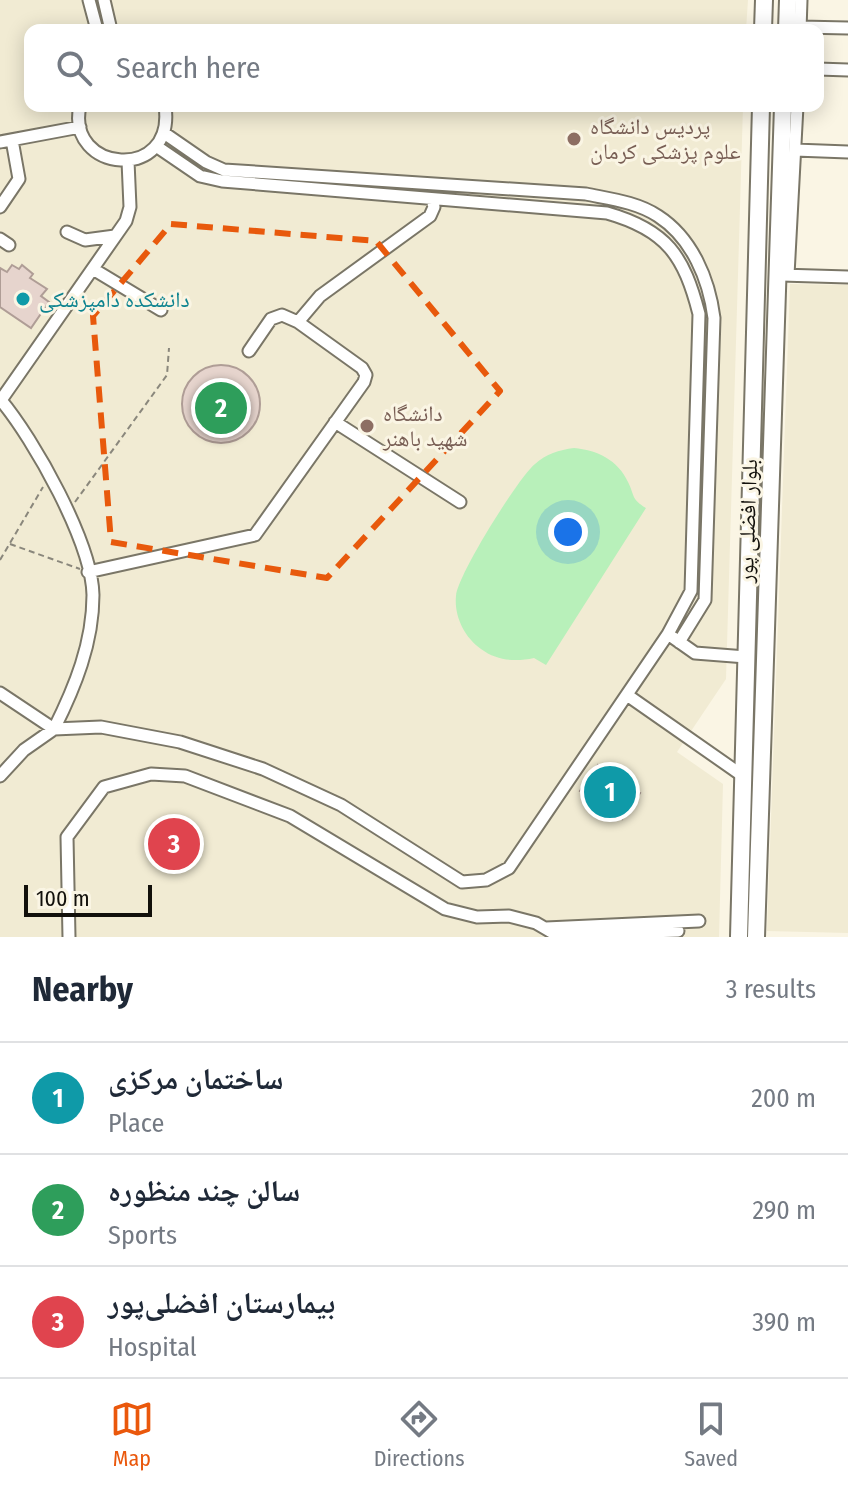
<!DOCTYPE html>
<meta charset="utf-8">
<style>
body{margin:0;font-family:"Fira Sans Condensed","Noto Naskh Arabic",sans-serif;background:#f6f6f7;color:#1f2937}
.scale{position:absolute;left:24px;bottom:20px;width:128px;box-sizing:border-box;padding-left:8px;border:4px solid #12100b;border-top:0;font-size:22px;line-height:28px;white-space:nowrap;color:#12100b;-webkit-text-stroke:6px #faf5e4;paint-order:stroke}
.you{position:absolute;left:568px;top:532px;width:28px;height:28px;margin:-20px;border:6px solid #fff;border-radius:50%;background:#1a73e8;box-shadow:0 0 0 12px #1a73e833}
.badge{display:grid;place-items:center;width:52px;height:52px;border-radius:50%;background:#ea580c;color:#fff;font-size:26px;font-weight:700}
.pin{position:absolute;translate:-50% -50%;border:4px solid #fff;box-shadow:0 2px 8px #0006}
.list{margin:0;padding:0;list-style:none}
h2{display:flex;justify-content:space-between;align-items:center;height:104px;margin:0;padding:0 32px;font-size:34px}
h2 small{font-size:26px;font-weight:400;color:#747a83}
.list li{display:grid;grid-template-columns:52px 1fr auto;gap:24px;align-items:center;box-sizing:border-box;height:112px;padding:0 32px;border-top:2px solid #e0e1e3}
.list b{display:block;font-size:30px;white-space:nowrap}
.list p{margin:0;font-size:26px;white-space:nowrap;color:#747a83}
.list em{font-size:26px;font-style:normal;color:#747a83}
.icon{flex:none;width:44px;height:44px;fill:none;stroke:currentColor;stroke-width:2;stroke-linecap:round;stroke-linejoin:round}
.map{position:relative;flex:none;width:848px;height:937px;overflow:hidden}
.search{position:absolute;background:#fff;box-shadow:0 4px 20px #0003;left:24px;right:24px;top:24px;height:88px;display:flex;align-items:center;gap:20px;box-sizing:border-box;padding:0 28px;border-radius:16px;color:#747a83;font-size:30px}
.sheet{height:440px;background:#fff}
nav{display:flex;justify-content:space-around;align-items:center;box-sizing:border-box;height:112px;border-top:2px solid #e0e1e3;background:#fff;font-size:22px;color:#747a83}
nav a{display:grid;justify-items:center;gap:4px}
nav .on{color:#ea580c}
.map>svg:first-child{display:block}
</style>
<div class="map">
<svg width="848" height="937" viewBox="0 0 848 937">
<rect width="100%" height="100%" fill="#faf5e4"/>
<path fill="#f1ebd3" d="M0,0H748L746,30H30V106H743L726,679L677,752L723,784L719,937H0Z
M790,284L848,285V933L767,931Z"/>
<path fill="#b8f0ba" d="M574,448C597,450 618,460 628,482C635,496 631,499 646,508L546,665L534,658C516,662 497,661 481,649C464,637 454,616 456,596C457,576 518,478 535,464C546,454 559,450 574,448Z"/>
<path fill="#e6d4cd" stroke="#af9d96" stroke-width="2" d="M12,265L19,269L22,265L33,274L30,278L47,289L41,296L49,302L31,328L0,307V268L7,272Z
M182 404a39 39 0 1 1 78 0a39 39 0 1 1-78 0Z
M598,765L640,793L622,819L580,791Z"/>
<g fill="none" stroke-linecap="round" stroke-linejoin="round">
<defs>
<path id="minor" d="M89,0L97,30
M104,0L111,30
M800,27L848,28
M800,30L801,0
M818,69L848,70
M80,106C65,173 176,183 165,106
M164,133L206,162L224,170L586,194C610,199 637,202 658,216C692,238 709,279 714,318L705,600L679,642
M0,142L80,127
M156,146L200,176L222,181L607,213C667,230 684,256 699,314L691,591L668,634
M795,150L848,152
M0,207L19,179L12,140
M67,232L85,240L115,236
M0,239L9,245
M93,269L161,310
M781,275L848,277
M788,275L797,106
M298,322L320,296L430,216L434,207L432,199
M0,399C34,439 92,543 93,595C93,643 75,687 54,729L0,693
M1,400L126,221L130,207L128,161
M335,422L460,502
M88,572L255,535L364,382L366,375L362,368L298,322L282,315L271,319L249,351
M627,695L743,776
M0,776L24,750L54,729L101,727L180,742L263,769L341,805L462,882L486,880L509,868L668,634L695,653L746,657
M546,928L699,921
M558,935L678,931
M69,937L67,837L104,787L151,774L185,776L290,816L445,909L477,917L509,916L536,923L560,937"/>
<path id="highway" d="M763,30L764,0
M787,30L788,0
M739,937L761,106
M756,937L783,106"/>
</defs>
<use href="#minor" stroke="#7a7667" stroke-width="15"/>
<use href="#highway" stroke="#7a7667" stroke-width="20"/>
<path stroke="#8a877c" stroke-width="2" stroke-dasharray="6 4" stroke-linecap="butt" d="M75,502L167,375L169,348
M10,544L80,569
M0,560L43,487"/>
<use href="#minor" stroke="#fff" stroke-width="11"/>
<use href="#highway" stroke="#fff" stroke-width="16"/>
</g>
<path fill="none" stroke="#e8590c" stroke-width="6" stroke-dasharray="16 10" stroke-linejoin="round" d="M171,224L376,241L500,391L327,578L111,542L93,316Z"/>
<g fill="#8d6e63" stroke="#faf5e4" stroke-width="3">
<circle cx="574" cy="139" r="8"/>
<circle cx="367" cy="426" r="8"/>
</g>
<circle fill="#0f9aa8" stroke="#faf5e4" stroke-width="3" cx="23" cy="299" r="8"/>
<g text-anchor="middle" stroke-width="6" stroke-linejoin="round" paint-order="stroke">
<g font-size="22" fill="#785e54" stroke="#faf5e4" text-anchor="start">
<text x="590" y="134">پردیس دانشگاه<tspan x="590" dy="25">علوم پزشکی کرمان</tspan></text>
<text x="383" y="421">دانشگاه<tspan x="383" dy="25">شهید باهنر</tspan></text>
</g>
<g font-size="22" fill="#0d838f" stroke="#faf5e4" text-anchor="start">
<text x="39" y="307">دانشکده دامپزشکی</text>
</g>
<g font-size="22" fill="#12100b" stroke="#faf5e4">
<text transform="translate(747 521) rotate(-88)" y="8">بلوار افضلی پور</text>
</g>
</g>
</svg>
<div class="scale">100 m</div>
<div class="you"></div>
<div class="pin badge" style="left:610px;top:792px;background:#0f9aa8">1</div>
<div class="pin badge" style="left:221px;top:408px;background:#2e9e5b">2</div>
<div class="pin badge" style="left:174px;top:844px;background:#e0444e">3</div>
<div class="search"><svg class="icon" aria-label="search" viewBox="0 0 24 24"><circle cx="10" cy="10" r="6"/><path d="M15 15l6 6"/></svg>Search here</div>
</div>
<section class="sheet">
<h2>Nearby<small>3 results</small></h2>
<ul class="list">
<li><span class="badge" style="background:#0f9aa8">1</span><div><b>ساختمان مرکزی</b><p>Place</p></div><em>200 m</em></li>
<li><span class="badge" style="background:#2e9e5b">2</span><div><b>سالن چند منظوره</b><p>Sports</p></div><em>290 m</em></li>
<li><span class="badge" style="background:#e0444e">3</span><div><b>بیمارستان افضلی‌پور</b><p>Hospital</p></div><em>390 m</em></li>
</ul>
</section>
<nav>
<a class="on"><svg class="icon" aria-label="map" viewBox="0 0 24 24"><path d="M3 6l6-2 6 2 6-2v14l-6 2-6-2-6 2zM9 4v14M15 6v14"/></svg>Map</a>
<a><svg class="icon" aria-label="directions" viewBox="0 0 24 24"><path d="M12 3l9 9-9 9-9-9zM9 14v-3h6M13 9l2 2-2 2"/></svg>Directions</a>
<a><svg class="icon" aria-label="saved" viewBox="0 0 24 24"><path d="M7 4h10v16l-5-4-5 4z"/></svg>Saved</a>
</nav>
